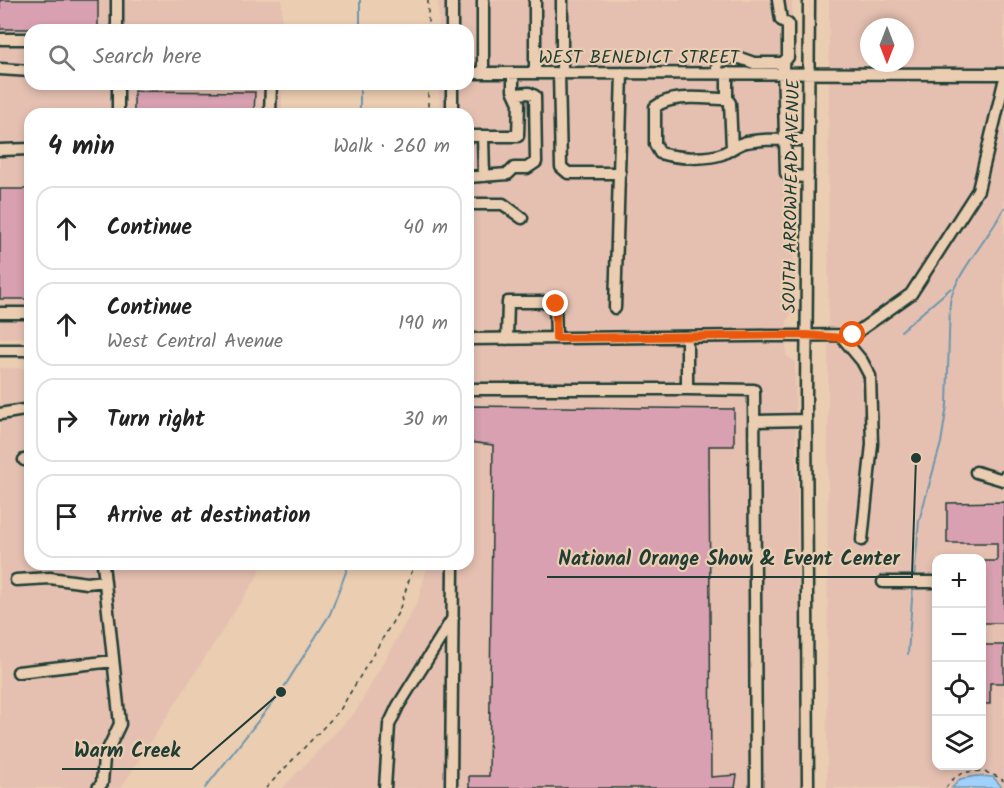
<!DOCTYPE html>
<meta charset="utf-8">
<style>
body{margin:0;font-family:Kalam,sans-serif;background:#f6f6f6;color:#222}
.controls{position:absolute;right:18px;bottom:18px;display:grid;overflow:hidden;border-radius:12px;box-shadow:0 3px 9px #0003}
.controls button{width:54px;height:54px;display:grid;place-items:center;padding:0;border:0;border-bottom:2px solid #e0e0e0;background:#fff;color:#222;font:30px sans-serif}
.compass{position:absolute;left:860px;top:18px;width:54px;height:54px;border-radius:50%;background:#fff;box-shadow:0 3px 9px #0003;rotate:180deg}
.stop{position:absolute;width:18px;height:18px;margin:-14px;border:4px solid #ea580c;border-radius:50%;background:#fff}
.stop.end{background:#ea580c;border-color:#fff;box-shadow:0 2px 6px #0008}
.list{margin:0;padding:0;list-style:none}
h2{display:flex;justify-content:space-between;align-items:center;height:78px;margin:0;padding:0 24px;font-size:26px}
h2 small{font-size:20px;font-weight:400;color:#767676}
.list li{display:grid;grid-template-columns:39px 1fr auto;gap:18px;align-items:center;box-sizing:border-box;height:84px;margin:0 12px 12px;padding:0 12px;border:2px solid #e0e0e0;border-radius:18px}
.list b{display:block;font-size:22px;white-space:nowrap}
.list p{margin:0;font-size:20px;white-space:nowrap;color:#767676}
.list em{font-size:20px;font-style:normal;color:#767676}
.icon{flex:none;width:33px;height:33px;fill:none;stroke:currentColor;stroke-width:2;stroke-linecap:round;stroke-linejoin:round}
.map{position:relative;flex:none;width:1004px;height:788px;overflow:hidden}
.search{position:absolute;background:#fff;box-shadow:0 3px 9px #0003;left:24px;top:24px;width:450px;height:66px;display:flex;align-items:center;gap:15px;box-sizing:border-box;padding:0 21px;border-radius:18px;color:#767676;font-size:22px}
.panel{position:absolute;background:#fff;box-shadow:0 3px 9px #0003;left:24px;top:108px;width:450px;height:462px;border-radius:18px}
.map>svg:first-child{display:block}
</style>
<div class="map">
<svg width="1004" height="788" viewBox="0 0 1004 788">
<rect width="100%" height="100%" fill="#ebcdb1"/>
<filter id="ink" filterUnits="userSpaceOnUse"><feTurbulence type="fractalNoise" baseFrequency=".0167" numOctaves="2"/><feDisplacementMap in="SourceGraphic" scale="12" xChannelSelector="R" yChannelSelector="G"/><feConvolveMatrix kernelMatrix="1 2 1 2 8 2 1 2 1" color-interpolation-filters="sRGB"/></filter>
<g filter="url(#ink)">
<path fill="#e5c0b1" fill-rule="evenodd" d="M0,0H282V30H30V84H282V114H30V337L0,338Z
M438,0H792L794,309L787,320L786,355L795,362L801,788H283L356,711L418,601L428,564H468V114H440L439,84H468V30H439Z
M829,0H1004V788H827ZM869,27H905V63H869ZM936,558H982V766H936Z
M0,368H30V564H262L257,577L121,788H0Z"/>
<path fill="#a0d1fc" stroke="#6c96ac" stroke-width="1.5" d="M976,776L993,777L1003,788H952L960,779Z"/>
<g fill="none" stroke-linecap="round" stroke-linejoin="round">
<path stroke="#6c96ac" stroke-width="2" d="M360,30V0
M360,114V84
M901,331L951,288
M914,580L919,521L941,443L947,405L950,302C955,274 990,237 1004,208
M908,654L913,585
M205,788L281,692L330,614L349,564"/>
</g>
<path fill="#d8a0b0" stroke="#1f3d34" stroke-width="1.5" d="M0,0H98V29H0Z
M134,91L255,92L254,114H134Z
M0,189H30V299H0Z
M469,406L734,409V446H709L711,777L737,775L735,788H469V776H489L493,445L469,442Z
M1004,502V623H981V561H997V543H947V503Z
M981,645H1004V683H990V704H981Z"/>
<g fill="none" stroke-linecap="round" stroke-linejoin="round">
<defs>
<path id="minor" d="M117,0V30
M452,0V30
M483,0V73
M535,0V73
M562,0V73
M778,0L781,20L788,24V57L783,63L786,173L789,176L808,177
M0,39H30
M0,69L30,71
M468,73L1004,74
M559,73L561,167L568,173H620
M716,73L719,58L737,57L754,63H783
M727,73V99
M118,84V114
M452,84V114
M270,114L271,84
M468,136H518L519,103L513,90V73
M483,136L484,176
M732,148L730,103L727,99C706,99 672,93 655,107V144L660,153C677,158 705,160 722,154C730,151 738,143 747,142C767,138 788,140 808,140
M0,150L30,149
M468,177L508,174L514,168H527L536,162L535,96L529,93L515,94
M468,204H503L522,218
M615,308L622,73
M0,313H30
M687,337V389L754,390L756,788
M842,337L862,361L870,376L872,444L862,540
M468,339L853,335L911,294L978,190L1004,82
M507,339L508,302H555L556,338
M0,350H30
M468,389H687
M0,414L30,409
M755,421L806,420
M24,460L30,459
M976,472L1003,480L1004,477
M16,580L50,578L87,583L105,581
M883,582H936
M18,672L113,661
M98,788L102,783L104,758L120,724L103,564
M385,788L389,725L398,706L453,618
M451,788L453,564
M808,788L806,399L809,0"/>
</defs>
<use href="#minor" stroke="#1f3d34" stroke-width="15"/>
<path stroke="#1f3d34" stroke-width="1.5" stroke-dasharray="4.5 4.5" stroke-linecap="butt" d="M428,0V30
M428,84V114
M266,788L340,710L399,611L414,564
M946,788C958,766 987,768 1004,781"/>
<use href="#minor" stroke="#ebcdb1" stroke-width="10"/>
</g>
</g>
<g fill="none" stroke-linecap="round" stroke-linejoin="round" filter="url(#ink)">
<path stroke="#ea580c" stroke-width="8" d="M556,304V338L806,335L842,338L853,335"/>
</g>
<g text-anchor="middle" stroke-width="4.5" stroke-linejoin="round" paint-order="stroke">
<g font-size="18" fill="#1f3d34" stroke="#ebcdb1">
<text x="639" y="63">WEST BENEDICT STREET</text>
<text transform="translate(791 196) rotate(-89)" y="6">SOUTH ARROWHEAD AVENUE</text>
</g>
</g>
<path fill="none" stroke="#1f3d34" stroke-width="2" d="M916 458L912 577H547M281 692L192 769H62"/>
<g fill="#1f3d34" stroke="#ebcdb1" stroke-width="2">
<circle cx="916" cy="458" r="6"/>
<circle cx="281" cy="692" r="6"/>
</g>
<g font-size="20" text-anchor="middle" font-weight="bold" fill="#1f3d34" stroke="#ebcdb1" stroke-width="4.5" stroke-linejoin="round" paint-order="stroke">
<text x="729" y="565">National Orange Show &amp; Event Center</text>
<text x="127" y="757">Warm Creek</text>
</g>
</svg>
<div class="controls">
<button>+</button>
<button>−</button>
<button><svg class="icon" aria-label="locate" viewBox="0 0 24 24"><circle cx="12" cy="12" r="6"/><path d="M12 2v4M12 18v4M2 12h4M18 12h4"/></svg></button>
<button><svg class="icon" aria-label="layers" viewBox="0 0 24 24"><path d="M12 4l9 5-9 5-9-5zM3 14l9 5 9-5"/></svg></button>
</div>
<svg class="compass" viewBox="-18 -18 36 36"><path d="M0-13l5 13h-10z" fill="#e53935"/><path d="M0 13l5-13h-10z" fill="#767676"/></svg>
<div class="stop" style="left:853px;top:335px"></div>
<div class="stop end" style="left:556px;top:304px"></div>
<div class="search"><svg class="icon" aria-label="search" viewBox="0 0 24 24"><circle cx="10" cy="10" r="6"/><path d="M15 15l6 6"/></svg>Search here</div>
<section class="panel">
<h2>4 min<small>Walk · 260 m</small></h2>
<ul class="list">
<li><svg class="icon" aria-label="ahead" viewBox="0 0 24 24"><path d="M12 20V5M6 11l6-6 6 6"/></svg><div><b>Continue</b></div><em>40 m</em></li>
<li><svg class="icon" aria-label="ahead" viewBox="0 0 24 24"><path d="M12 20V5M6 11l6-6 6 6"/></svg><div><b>Continue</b><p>West Central Avenue</p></div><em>190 m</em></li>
<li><svg class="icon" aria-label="right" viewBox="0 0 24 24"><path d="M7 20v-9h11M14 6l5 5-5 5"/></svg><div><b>Turn right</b></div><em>30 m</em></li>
<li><svg class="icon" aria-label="arrive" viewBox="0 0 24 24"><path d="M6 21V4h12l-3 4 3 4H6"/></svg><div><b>Arrive at destination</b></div></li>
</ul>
</section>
</div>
